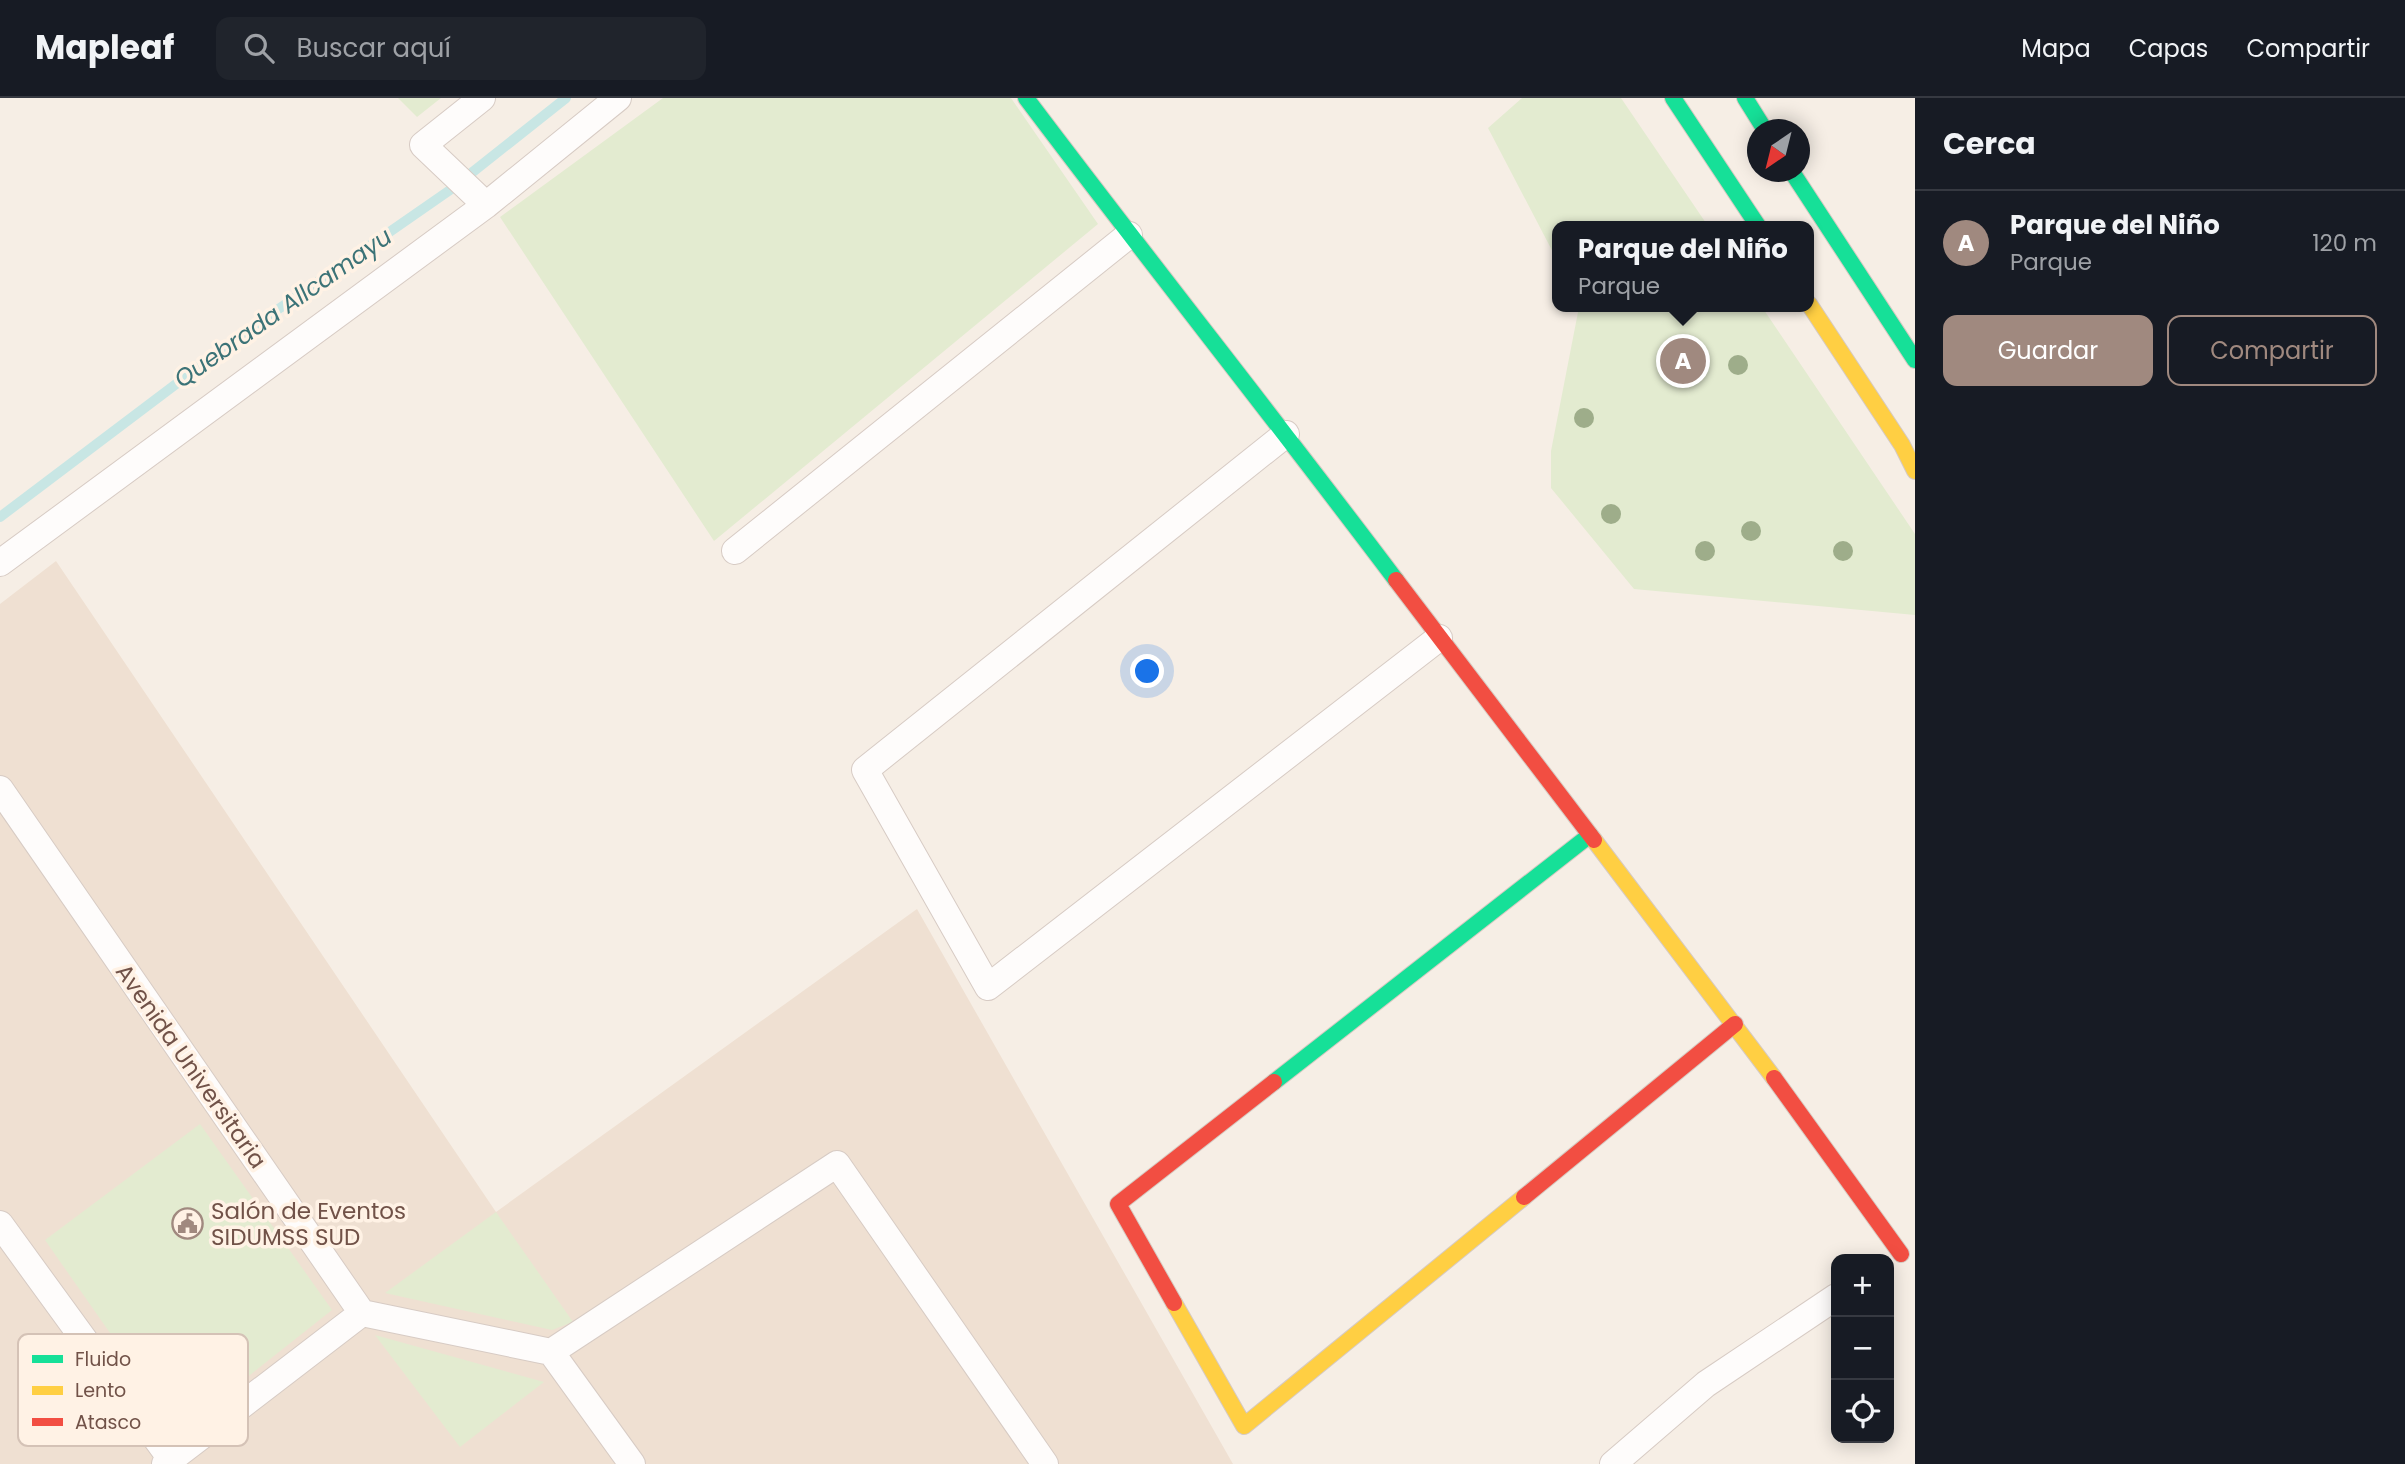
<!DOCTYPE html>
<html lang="es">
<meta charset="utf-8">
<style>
body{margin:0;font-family:Poppins,sans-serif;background:#20242c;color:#f1f3f6}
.controls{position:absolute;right:21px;bottom:21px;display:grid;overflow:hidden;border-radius:14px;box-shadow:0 4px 18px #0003}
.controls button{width:63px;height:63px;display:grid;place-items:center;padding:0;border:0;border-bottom:2px solid #363941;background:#171b24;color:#f1f3f6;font:35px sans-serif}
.compass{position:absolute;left:1747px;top:21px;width:63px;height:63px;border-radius:50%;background:#171b24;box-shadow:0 4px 18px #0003;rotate:215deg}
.you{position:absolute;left:1148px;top:574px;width:24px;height:24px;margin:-18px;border:5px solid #fff;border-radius:50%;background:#1a73e8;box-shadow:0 0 0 10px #1a73e833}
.badge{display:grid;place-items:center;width:46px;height:46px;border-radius:50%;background:#a0897f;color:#fff;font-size:23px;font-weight:700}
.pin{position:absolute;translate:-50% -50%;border:4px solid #fff;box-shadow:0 2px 7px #0006}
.popup{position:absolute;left:1552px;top:123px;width:262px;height:91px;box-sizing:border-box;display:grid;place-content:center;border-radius:14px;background:#171b24;filter:drop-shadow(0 2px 5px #0005);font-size:23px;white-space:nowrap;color:#9ea1a6}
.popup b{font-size:26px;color:#f1f3f6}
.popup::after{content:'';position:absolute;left:50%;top:100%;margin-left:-14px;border:14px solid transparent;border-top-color:#171b24}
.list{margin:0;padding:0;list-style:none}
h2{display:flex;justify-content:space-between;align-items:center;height:91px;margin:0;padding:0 28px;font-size:30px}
h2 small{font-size:23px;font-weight:400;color:#9ea1a6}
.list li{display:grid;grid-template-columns:46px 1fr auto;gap:21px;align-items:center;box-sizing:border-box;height:105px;padding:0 28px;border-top:2px solid #363941}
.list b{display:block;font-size:26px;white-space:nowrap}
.list p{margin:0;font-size:23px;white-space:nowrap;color:#9ea1a6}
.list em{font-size:23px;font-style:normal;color:#9ea1a6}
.actions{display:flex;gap:14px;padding:21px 28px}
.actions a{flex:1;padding:16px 0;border:2px solid #a0897f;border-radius:14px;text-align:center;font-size:24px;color:#a0897f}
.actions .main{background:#a0897f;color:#fff}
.icon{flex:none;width:38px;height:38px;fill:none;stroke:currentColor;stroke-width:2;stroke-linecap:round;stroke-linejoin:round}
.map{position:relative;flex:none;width:1915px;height:1366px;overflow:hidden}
header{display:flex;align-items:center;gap:42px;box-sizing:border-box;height:98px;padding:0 35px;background:#171b24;border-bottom:2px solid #363941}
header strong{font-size:33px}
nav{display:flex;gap:38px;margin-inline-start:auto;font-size:24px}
.search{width:490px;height:63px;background:#20242c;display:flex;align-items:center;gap:18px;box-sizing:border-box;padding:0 24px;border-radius:14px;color:#9ea1a6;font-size:26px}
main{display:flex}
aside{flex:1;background:#171b24}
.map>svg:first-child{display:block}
</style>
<header>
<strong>Mapleaf</strong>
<div class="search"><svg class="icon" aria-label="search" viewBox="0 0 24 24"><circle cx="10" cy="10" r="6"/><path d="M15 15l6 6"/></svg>Buscar aquí</div>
<nav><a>Mapa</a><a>Capas</a><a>Compartir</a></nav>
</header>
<main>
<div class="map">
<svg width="1915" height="1366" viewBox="0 0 1915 1366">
<rect width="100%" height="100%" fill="#f6eee5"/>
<path fill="#efe0d2" d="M56,463L496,1114L917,811L1233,1366H0V506Z"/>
<path fill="#e3ebd0" d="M398,0H441L417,19Z
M663,0H1011L1098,126L714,443L500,119Z
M1522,0H1621L1708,128H1557V162L1488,30Z
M1579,209H1762L1915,436V517L1634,491L1551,390V353Z
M200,1026L332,1212L193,1322L166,1315L45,1142Z
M496,1114L573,1224L552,1232L385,1195Z
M375,1237L544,1284L460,1349Z"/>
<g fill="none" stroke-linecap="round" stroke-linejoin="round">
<path stroke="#c8e6e4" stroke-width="10" d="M0,419L241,237L450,92L566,0"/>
<defs>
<path id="street" d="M482,0L423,47L486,107
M1286,336L865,672L988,889L1439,540
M735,453L1129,137
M0,465L486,107L618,0
M0,691L362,1215L551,1254L632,1366
M0,1126L171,1361
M551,1254L837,1066L1045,1366
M165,1366L362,1215
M1613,1366L1706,1286L1836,1199"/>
<path id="fast" d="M1026,0C1148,162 1274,320 1396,482
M1673,0L1758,128
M1745,0L1765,32
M1792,74L1915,262
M1274,984L1590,737"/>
<path id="slow" d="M1809,206L1902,347L1915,373
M1594,742L1774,980
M1174,1205L1244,1328L1524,1099"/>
<path id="jam" d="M1396,482L1594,742
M1774,980L1901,1156
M1524,1099L1735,926
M1174,1205L1118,1106L1274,984"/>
</defs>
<use href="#street" stroke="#d7cbc4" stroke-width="28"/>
<use href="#fast" stroke="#d6cac2" stroke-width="18"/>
<use href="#slow" stroke="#d6cac2" stroke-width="18"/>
<use href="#jam" stroke="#d6cac2" stroke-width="18"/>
<use href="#street" stroke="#fefcfb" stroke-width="26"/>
<use href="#fast" stroke="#16e098" stroke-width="16"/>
<use href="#slow" stroke="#ffcf43" stroke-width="16"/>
<use href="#jam" stroke="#f24e42" stroke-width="16"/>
</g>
<g fill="#9ead8a">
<circle cx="1738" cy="267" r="10"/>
<circle cx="1584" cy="320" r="10"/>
<circle cx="1611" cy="416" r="10"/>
<circle cx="1751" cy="433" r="10"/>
<circle cx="1705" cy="453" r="10"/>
<circle cx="1843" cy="453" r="10"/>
</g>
<defs>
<symbol id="civic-ring" viewBox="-11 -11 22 22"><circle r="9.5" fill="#fff2e5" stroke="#a0897f" stroke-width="1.5"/><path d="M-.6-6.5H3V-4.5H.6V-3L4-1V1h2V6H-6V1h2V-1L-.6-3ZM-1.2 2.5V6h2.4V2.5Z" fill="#a0897f"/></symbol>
</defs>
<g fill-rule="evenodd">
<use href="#civic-ring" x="170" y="1108" width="35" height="35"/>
</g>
<g text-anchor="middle" stroke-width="7" stroke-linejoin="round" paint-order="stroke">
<g font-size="23" fill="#715248" stroke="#fff2e5">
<text transform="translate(191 968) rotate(55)" y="8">Avenida Universitaria</text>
</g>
<g font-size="23" fill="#715248" stroke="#fff2e5" text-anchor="start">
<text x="211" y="1121">Salón de Eventos<tspan x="211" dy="26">SIDUMSS SUD</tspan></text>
</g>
<g font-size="24" font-style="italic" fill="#3c7377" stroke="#fff2e5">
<text transform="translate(283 210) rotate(-35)" y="8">Quebrada Allcamayu</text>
</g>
</g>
<rect x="18" y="1236" width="230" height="112" rx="10" fill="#fff2e5" stroke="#d4c2b6" stroke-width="2"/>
<rect x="32" y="1257" width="31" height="8" fill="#16e098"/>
<rect x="32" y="1288" width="31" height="9" fill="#ffcf43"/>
<rect x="32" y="1320" width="31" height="8" fill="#f24e42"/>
<g font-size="19" fill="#715248">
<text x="75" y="1268">Fluido</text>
<text x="75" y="1299">Lento</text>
<text x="75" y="1331">Atasco</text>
</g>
</svg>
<div class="controls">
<button>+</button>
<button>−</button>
<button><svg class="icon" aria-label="locate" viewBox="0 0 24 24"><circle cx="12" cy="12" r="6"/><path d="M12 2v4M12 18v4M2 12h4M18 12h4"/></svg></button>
</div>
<svg class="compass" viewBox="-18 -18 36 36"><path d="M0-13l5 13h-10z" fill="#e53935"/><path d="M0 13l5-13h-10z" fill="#9ea1a6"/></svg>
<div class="you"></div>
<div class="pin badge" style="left:1683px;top:263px">A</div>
<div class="popup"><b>Parque del Niño</b>Parque</div>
</div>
<aside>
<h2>Cerca<small></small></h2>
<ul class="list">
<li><span class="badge">A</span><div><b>Parque del Niño</b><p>Parque</p></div><em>120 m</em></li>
</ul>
<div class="actions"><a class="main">Guardar</a><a>Compartir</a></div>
</aside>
</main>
